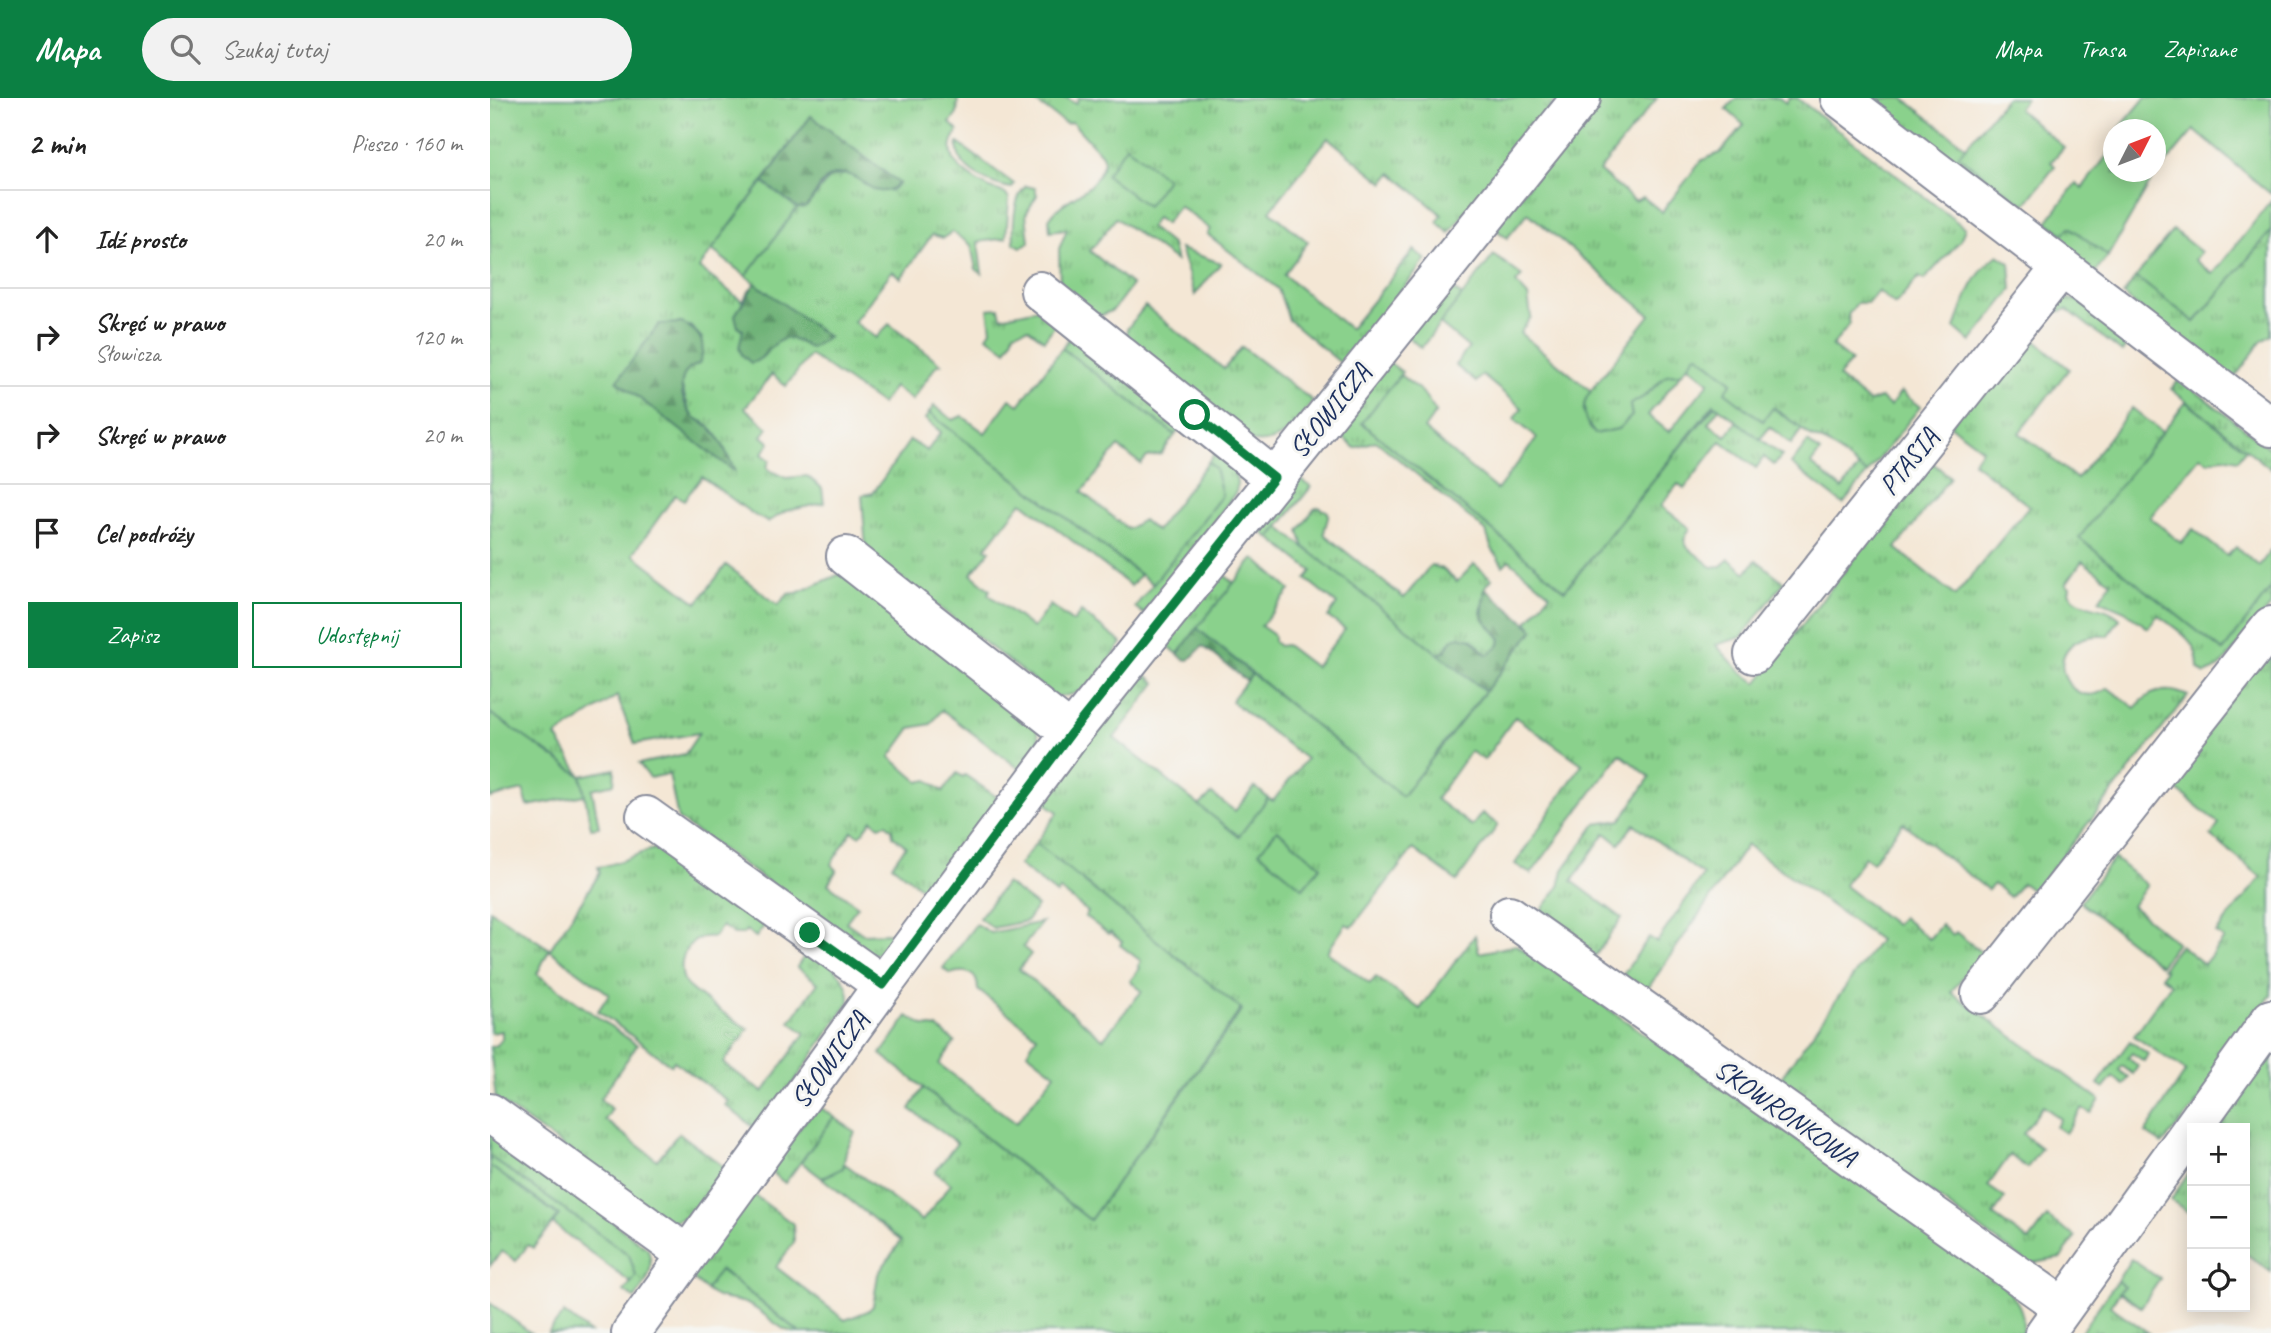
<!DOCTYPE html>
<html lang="pl">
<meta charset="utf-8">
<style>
body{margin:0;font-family:Caveat,sans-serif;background:#f2f2f2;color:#222}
.controls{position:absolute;right:21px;bottom:21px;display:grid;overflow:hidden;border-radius:0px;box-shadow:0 4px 18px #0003}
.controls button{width:63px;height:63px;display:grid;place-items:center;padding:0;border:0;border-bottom:2px solid #e0e0e0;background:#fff;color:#222;font:35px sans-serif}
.compass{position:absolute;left:1613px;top:21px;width:63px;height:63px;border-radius:50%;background:#fff;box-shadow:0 4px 18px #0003;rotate:48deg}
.stop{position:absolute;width:21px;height:21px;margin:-16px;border:5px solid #0b8043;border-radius:50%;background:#fff}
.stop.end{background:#0b8043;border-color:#fff;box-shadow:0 2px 7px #0008}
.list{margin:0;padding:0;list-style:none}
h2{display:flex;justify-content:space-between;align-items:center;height:91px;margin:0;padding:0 28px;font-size:30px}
h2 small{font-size:23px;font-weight:400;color:#767676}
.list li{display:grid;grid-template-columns:46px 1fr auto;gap:21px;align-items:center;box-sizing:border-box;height:98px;padding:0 28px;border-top:2px solid #e0e0e0}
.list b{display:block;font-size:26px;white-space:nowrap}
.list p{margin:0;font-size:23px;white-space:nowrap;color:#767676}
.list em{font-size:23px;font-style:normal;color:#767676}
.actions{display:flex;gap:14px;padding:21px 28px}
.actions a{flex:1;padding:16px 0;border:2px solid #0b8043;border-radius:0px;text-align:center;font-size:24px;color:#0b8043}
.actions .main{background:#0b8043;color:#fff}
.icon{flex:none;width:38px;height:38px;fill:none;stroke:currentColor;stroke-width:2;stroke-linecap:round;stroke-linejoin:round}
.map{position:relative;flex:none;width:1781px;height:1235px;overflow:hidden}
header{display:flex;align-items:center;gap:42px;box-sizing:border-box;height:98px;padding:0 35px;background:#0b8043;color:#fff}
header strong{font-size:33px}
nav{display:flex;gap:38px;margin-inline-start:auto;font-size:24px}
.search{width:490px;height:63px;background:#f2f2f2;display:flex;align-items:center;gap:18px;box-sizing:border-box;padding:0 24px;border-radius:38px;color:#767676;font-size:26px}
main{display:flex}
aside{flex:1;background:#fff}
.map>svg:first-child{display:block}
</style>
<header>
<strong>Mapa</strong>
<div class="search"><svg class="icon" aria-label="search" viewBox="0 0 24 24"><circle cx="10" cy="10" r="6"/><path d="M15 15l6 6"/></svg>Szukaj tutaj</div>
<nav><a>Mapa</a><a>Trasa</a><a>Zapisane</a></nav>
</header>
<main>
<aside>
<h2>2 min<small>Pieszo · 160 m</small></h2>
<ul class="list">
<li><svg class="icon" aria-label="ahead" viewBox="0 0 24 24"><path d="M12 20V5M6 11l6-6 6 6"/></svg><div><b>Idź prosto</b></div><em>20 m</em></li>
<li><svg class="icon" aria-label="right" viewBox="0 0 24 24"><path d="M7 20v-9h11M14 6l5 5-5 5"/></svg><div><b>Skręć w prawo</b><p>Słowicza</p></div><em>120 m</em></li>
<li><svg class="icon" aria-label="right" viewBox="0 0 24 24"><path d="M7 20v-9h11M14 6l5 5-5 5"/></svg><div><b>Skręć w prawo</b></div><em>20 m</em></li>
<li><svg class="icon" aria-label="arrive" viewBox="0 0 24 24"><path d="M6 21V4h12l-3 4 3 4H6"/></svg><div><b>Cel podróży</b></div></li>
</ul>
<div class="actions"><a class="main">Zapisz</a><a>Udostępnij</a></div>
</aside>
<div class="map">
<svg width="1781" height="1235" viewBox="0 0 1781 1235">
<defs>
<pattern id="grass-tufts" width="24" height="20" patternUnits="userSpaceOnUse" patternTransform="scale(1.75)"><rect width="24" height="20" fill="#8ad18c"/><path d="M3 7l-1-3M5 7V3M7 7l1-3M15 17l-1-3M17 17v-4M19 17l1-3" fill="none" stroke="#70aa76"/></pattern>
<pattern id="forest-firs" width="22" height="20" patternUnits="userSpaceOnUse" patternTransform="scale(1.75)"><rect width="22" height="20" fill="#6fb378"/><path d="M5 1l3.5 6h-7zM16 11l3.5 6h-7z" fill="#5a9266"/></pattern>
</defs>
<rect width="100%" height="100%" fill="#f6f6f2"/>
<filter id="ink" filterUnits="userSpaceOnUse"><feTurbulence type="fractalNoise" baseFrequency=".0143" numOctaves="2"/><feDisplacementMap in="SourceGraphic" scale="14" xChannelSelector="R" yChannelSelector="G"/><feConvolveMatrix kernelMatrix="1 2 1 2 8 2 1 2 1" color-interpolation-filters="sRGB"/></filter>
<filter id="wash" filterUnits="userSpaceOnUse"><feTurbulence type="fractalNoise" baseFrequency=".00686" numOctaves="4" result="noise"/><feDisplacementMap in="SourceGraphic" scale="28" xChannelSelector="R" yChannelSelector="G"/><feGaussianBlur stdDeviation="1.57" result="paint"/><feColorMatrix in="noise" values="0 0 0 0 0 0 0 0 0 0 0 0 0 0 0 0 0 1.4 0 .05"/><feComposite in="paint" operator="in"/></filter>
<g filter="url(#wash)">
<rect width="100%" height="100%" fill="#f4e7d5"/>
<path fill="url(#grass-tufts)" stroke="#528075" stroke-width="2" fill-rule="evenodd" d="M0,0H468L467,16L460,25L468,33C448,61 477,79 500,90C508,93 514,93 519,100L516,140L488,144L492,176L486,171L481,147L462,134L453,140L442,137L411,180L402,173L364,224L386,240L399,226L451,266L446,268L422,302L404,289L391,306L320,257L296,288L282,276L255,310L278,330L272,338L280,345L272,356L280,362L277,369L279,372L296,380L317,378L332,390L334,405L296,413L278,424L264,417L212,379L194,402L185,397L143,456L207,505L236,467L288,507L298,496L307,495L350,476L545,625C554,648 547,655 535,675L452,612L441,626L421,630L400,659L429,684L438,682L453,693L467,675L473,679L475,677L514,704L442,798L402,767L416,748L403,738L402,731L396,726L389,728L382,722L370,738L362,733L341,766L347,772L338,786L368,808L356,824L373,836L398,835L406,844L395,854L381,856L188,721L179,676L160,680L149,666L195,656L209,635L145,646L127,598L66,638L91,678L125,671L124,686L102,691L109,729L101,730L91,678L0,615ZM321,18L409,86L400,93L382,91L370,81L357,76L340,79L316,109L307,110L256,178L265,185L252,203L209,170ZM200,228L212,240L200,269L194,274L191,283L192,289L199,313L204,319L218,327L227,337L244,372L127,283Z
M540,0H577L586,6L589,0H1068L959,135L947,124L952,117L902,75L894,85L838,40L780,113L818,144L794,177L860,231L924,152L936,162L852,266L799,222L788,191L717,136L720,131L689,108L675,126L666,120L660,129L682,147L686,163L626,120L600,153L642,187L623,212L610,218L570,190L569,151L577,131L560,133L559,121C575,96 603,99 614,64L612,57L582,24L576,26Z
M1109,0H1167L1109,73L1145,103L1153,99L1172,114L1212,62L1230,55L1254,27L1236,11L1246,0H1289L1296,5L1299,0H1307L1475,130L1470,143L1434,182L1429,179L1405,207L1388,193L1378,205H1367L1358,217L1360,226L1342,248L1361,263L1348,279L1379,304L1391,300L1400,308L1411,294L1430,309L1377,376L1337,345L1322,339L1284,310L1273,324L1234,294L1242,284L1207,256L1191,276L1177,277L1155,298L1140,307L1142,318L1128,331L1105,336L1095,322L1094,301L1160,217L1038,115L1017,140L1004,130Z
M1374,0H1413L1476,49L1469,59L1535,107L1528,117Z
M468,45L524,86L522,90C502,88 463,71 468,45Z
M536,88L545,90L547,97L536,116L539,144L531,149L524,145C523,128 523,100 536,88Z
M1557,124L1573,136L1580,129L1618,158L1605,175L1549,133Z
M1781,133V237L1771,244L1743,282L1633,197L1646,179L1705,224Z
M690,151L731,165L705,197Z
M1508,157L1520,165L1522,192L1481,244L1465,230C1475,202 1483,175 1508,157Z
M957,187L972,198L931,250L916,237Z
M1571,200L1587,202L1639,243L1632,254L1577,211L1554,218L1539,237L1579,271L1529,335L1562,358L1561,360L1587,381L1642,310L1672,334L1590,440L1733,553L1781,490V508L1730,569L1715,576L1708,570C1708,541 1689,534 1668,517L1658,530L1635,513L1609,502L1621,484L1592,463L1576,486L1580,489L1579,494C1589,512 1616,505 1630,521L1617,538C1542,534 1575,621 1618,590L1645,610C1660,592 1676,588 1698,598L1544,794L1532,785L1520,799L1504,786L1498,792L1413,725L1382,764L1375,759L1354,787L1405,827L1412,819L1439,841L1451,827L1463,837L1466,834L1492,855L1461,894L1610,1002L1601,1015L1592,1010L1575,1035L1566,1029L1571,1021L1553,1008L1533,1036L1551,1050L1537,1070L1520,1057L1498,1088L1515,1100L1503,1117L1539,1143L1557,1119L1585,1139L1571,1160L1539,1166L1288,984L1389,842L1257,747L1156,893L1133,877L1159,839L1167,844L1213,777L1144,726L1129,746L1115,735L1082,783L1132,820L1105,858L1047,818L1069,789L1073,772L1106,726L1131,722L1160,679L1130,656L1041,776L1025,766L1092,666L1025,619L994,662L980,653L946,701L982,728L992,715L1008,727L967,783L923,751L862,829L856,826L837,854L880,886L886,879L930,911L985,837L989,855L1026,847L1500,1175C1518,1193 1538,1206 1532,1235H310L231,1172L216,1192L199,1178L260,1094L303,1126L304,1144L286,1169L355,1222L378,1213L383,1208L388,1176L411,1143L332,1080C339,1074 350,1075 355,1066L432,1123L461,1086L445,1074L467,1045L420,1011L433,990L600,1122L752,912L546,745L568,714L551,702L649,571L666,585L624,640L748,738L778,700L783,703L816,661L741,603L762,576L912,698L1044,532L1037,524L1060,496L1019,462L1013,468L1001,449L996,433L891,347L885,343L865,350L841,329L896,262L912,274L872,325L1075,492L1225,307L1229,310L1218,325L1236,338L1247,323L1292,358L1284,367L1274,359L1266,370L1231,343L1194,391L1188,386L1171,408L1200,430L1194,442L1197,449L1222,469L1231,468L1239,461L1256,475L1266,462L1294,484L1252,539L1226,547L1250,573L1267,585L1440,363L1460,379L1406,450L1465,498L1539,408L1483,364L1492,351L1460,327L1554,208Z
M655,208L734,271L752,249L823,303C807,324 793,348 763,344L637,240V231Z
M509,210L511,219L547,211L566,226L554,242L538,230L524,234L522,242L516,252L497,238L501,232L498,211Z
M581,238L694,325L685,337L572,250Z
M1690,281L1781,351V371L1681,291Z
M439,315L650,477L641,488L532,404L496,450L500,453L481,476L500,492L498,496L543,530L560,507L583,524L591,514L632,545C613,570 600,601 564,598L376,453L372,397L383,395L420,342L437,353L451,334L435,321Z
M727,352C738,365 751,376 746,394L654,516L645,509L732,397L725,370L718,364Z
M804,376L821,389L780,440L763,427Z
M829,409L838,414C840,423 832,430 835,437L914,500L941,467L953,471L967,484L984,466L1002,481L995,490L991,515L1011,541L1010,546L1000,556H996L962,542L954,554L948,556L814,449L809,433L824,411Z
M728,472L744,485L688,556L671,543Z
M1781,540V897L1703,1011L1672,1046L1655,1035L1696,973L1644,938L1681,886L1671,878L1675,872L1672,870L1690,847L1714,866L1734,841L1726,835L1771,779L1721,738L1729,726L1680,686Z
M171,749L279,821L266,839L256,832L253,836H244L232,828L224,839C213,837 202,842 196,852C191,862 190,874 195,885C200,894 246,923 258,931L233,965L273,994L315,935L300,924L328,885L307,869L320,849C337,865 361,878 359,904L270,1034L235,1007L238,1003L184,963L181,967L108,913L119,896L59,852L47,876L147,947L110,1001L122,1011L115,1022L167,1062L189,1035L238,1072C221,1094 209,1119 180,1124L6,1001L0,949L7,947L12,941V933L1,935L0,931V812L60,851L110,775L108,769C132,766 148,754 171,749Z
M1624,760L1657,787L1642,808L1687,845L1670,867L1590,804Z
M1781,951V1174L1755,1155V1030H1729Z
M327,1007L344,1019L295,1085L278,1072Z
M0,1031L158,1151C165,1173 157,1183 145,1201L134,1193L146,1178L139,1157L0,1059Z
M0,1068L69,1118L43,1150L38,1147L26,1163L12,1153L0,1168Z
M1702,1070V1117L1681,1102Z
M1627,1183L1634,1188L1620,1208L1659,1235H1590Z
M74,1215L100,1235H58Z"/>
<path fill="url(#forest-firs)" stroke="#45716b" stroke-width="2" d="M321,18L409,85C380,112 371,63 340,79C329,84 324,101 316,109L307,110L273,84Z
M265,185L338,239L321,250C315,248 310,244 305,242C284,234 278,262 261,265L252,257L249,250L253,232L248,229L245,217Z
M192,225C212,234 217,246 209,266C186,273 189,297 200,315C205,322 218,325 225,335C234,346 239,361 245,374L127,283L169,226Z
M995,490L1044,532L912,698L876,669L870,654L943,558L954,554L962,542L969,538L982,541L996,556H1000L1010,546L1011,541L992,519Z
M707,530L762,576L757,583L713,548L699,562L693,561L688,556Z"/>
<path fill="#8ad18c" stroke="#528075" stroke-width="2" d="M1516,0H1536L1528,11L1574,49L1561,64L1565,68L1535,107L1468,58Z
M1655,0H1781V96L1704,32L1662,82L1618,158L1580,129L1574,136L1557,124L1586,85L1592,90L1623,50L1624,74H1666V32L1629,31Z
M636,48L677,81L657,108L616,77Z
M273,84L307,110L256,178L222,152Z
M1781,103V133L1705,224L1646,179L1683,132L1711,154L1705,162L1723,176Z
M1004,157L1032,178L1026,185L1038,198L1041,219L1030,235L1101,293C1089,307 1093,323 1105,336L1128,331L1142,318L1140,307L1155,298L1177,277L1191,276L1158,317L1179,334L1219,284L1198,267L1207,256L1242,284L1235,294L1273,323L1283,310L1312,331L1301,346L1280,329L1270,341L1224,306L1075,492L872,325L910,277L932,294L946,314L934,331L1007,392L1047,340L1024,321L1032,310L992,277L986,284L965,267L979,250L950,226Z
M572,250L685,337L671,356L657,359L651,366L628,349L592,394L638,431L653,422L666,433L718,364L725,370L732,397L663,486L439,315L444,308L463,322L472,318L495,335L520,301L529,307Z
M1696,304L1756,351L1748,362L1733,359L1718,364L1710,358L1660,419L1691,445L1703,431L1737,458L1746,449L1769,468L1781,452V490L1733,553L1589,440Z
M1318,344L1330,354L1321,366L1352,391L1369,369L1377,376L1353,406L1301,366Z
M789,429L995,593L912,698L707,530L764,460L800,492L771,528L784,537V544L789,548L796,547L825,569L855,531L838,519L847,506L816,481L822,473L780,440Z
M0,615L91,678L95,697L38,708L33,692L0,700Z
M765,689L778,700L749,738L709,708L722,696L745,713Z
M787,732L831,768L813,790L769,754Z
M546,745L751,911L600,1122L391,956L418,918L434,928L448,930L465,944L449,966L526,1025L565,976L537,954L547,938L488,892C488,874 475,871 460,876L453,870L486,826L501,835L552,824L533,849L541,856L529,871L613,941L652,893L640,883L650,870L648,868L651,863L630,847L632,844L620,834L618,836L595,818L598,814L570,792L567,796L529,767Z
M516,785L547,808L537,823L503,830L489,820Z
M1640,943L1658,956L1654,963L1642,955L1638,960L1648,968L1643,976L1632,968L1629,972L1639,980L1634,987L1623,979L1614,990L1608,986Z
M344,1019L365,1034L356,1053L353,1070L332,1080L311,1064Z
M0,1059L139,1157L146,1178L141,1185L63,1126L69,1117L0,1068Z
M1641,1161L1670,1181L1651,1209L1629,1194L1634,1188L1627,1183Z
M230,1172L310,1235C288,1235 277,1214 257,1206C239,1199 232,1205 216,1192Z
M0,1205L41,1235H0Z"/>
</g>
<g filter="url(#ink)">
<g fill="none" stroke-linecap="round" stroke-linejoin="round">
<defs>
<path id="minor" d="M1350,0L1781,329
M550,193L784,380
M356,458L581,635
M1264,556L1572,169
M156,718L393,887
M1019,817L1573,1209
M1491,896L1781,528
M0,1015L196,1156
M141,1235L393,887L581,635L1091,0
M1555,1235L1781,921"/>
</defs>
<use href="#minor" stroke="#888b9a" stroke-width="42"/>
<use href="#minor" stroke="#fff" stroke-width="38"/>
</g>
</g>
<g fill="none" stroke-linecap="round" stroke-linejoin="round" filter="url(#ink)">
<path stroke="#0b8043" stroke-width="9" d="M320,835L393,887L581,635L784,380L705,317"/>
</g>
<g text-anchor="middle" stroke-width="6" stroke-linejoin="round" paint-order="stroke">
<g font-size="28" fill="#1b2f5e" stroke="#f6f6f2">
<text transform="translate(839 312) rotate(-51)" y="10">SŁOWICZA</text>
<text transform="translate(1418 363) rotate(-51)" y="10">PTASIA</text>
<text transform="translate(339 961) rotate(-54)" y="10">SŁOWICZA</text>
<text transform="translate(1296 1014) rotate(35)" y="10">SKOWRONKOWA</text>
</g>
</g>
</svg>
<div class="controls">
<button>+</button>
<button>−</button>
<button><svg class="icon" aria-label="locate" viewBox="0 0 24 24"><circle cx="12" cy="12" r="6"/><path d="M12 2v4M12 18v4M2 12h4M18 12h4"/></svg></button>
</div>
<svg class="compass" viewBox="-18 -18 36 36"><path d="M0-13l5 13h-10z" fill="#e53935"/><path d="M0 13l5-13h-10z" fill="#767676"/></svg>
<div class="stop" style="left:705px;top:317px"></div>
<div class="stop end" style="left:320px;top:835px"></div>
</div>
</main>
